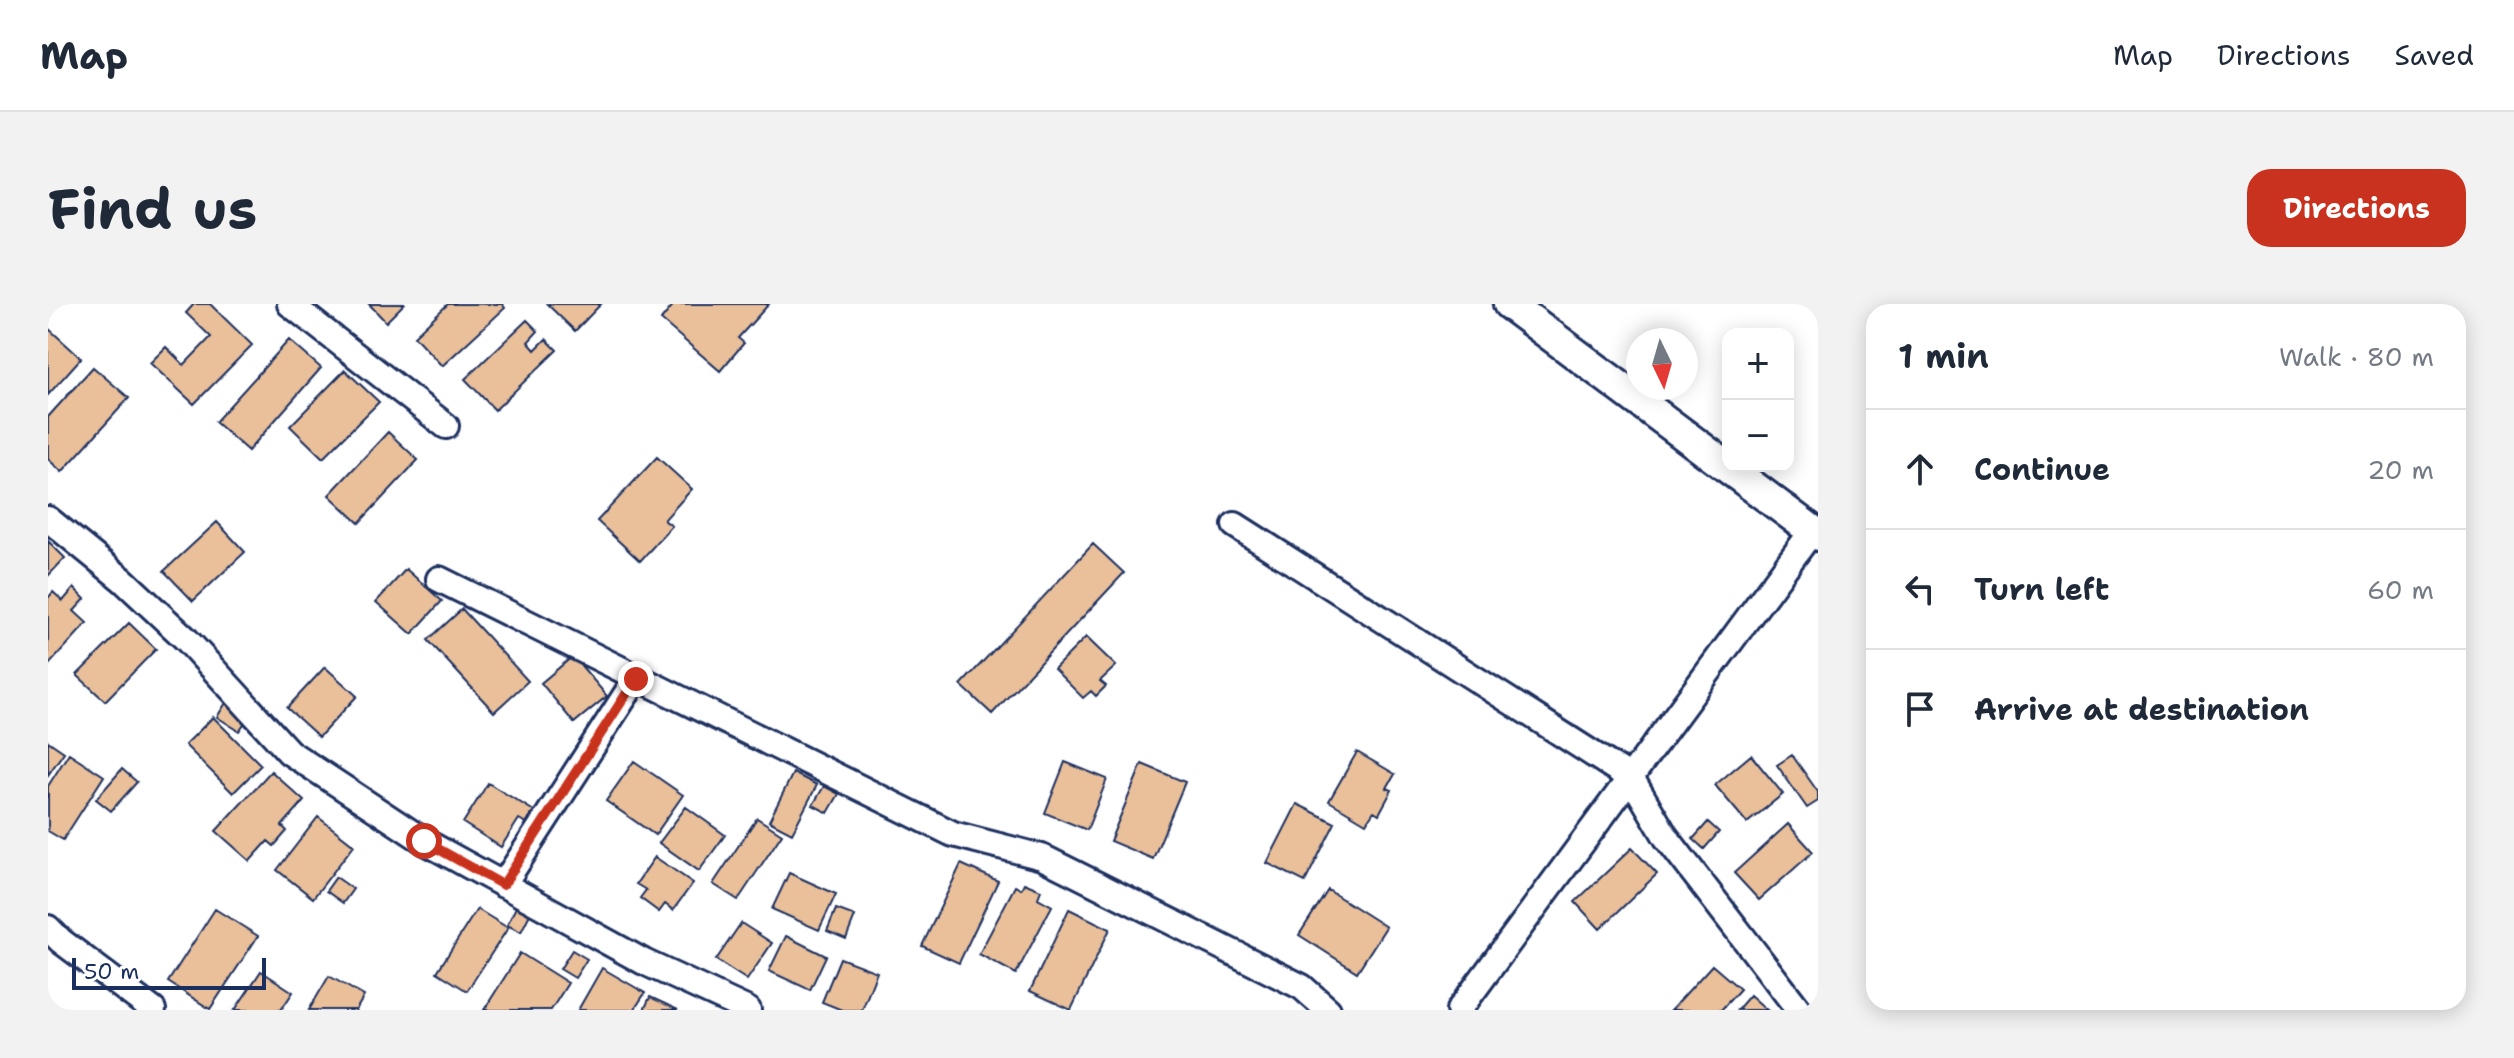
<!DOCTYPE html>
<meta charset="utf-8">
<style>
body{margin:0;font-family:"Shantell Sans",sans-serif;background:#f2f2f3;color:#1f2937}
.controls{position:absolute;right:24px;top:24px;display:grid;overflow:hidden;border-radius:16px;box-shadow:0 4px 20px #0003}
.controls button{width:72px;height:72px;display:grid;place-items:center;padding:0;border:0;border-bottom:2px solid #e0e1e3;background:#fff;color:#1f2937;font:40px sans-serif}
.compass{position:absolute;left:1578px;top:24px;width:72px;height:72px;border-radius:50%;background:#fff;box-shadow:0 4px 20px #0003;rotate:175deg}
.scale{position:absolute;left:24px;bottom:20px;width:194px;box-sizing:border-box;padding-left:8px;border:4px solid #1b2f5e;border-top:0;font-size:22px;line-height:28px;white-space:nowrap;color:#1b2f5e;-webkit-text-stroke:6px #fff;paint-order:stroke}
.stop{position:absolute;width:24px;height:24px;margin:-18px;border:6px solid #c8321e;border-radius:50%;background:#fff}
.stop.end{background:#c8321e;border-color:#fff;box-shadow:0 2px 8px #0008}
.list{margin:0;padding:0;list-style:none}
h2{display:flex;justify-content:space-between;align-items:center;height:104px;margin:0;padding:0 32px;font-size:34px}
h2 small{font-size:26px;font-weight:400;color:#747a83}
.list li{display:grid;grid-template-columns:52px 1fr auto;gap:24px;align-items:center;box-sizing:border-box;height:120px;padding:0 32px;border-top:2px solid #e0e1e3}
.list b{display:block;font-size:30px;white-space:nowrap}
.list em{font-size:26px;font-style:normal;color:#747a83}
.icon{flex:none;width:44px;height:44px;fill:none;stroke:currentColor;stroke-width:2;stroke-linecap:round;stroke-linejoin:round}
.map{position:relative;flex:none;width:1770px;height:706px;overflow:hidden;border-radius:24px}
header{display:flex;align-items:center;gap:48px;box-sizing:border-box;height:112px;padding:0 40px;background:#fff;border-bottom:2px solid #e0e1e3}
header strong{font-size:38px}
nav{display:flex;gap:44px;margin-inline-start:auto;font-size:28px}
.intro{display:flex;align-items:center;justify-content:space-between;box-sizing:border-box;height:192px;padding:0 48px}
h1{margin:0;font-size:56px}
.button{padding:20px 36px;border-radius:24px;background:#c8321e;color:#fff;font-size:28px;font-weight:700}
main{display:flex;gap:48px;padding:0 48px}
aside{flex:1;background:#fff;border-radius:24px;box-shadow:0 4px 20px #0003}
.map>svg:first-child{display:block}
</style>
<header>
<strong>Map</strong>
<nav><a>Map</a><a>Directions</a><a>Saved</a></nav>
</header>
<div class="intro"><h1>Find us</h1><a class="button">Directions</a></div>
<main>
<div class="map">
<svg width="1770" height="706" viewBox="0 0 1770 706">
<rect width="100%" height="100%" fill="#fff"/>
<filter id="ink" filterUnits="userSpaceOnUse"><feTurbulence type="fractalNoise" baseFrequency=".0125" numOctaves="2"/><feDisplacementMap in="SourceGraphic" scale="16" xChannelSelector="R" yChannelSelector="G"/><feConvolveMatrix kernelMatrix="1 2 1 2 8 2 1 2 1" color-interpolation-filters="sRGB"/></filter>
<g filter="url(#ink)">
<path fill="#eac09a" stroke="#1b2f5e" stroke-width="2" d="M146,0H162L204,41L146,100L102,59L118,43L136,61L163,33L138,9Z
M321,0H356L338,18Z
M400,0H454L457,4L394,62L366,32Z
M499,0H553L527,27Z
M626,0H721L690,34L696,39L672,67L613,16Z
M479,16L490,27L480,38L487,46L498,35L509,46L447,106L417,75Z
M0,24L33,54L0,91Z
M241,36L273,64L200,147L167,118Z
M45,63L81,94L14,168L0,155V113Z
M297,66L331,98L275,154L242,122Z
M340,128L370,156L311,219L281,191Z
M609,153L644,185L616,216L624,222L592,257L549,217Z
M169,218L197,248L145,297L116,267Z
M0,237L17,254L0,272Z
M1045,240L1076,269L944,410L913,381Z
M358,265L394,297L364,330L328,298Z
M26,284L37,295L26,307L39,319L0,362V294L5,288L15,297Z
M414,305L480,377L446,408L380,336Z
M81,319L108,345L57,397L29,371Z
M1038,333L1068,362L1052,377L1058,382L1048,392L1043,387L1035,394L1006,365Z
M525,352L559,392L526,419L493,379Z
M277,363L309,392L271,433L239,404Z
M179,397L202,411L191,427L169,413Z
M165,413L213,461L185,489L137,441Z
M0,437L16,448L0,471Z
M1309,448L1347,470L1339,484L1344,486L1331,510L1326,507L1318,519L1281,497Z
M21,449L56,472L15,536L0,527V482Z
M1703,451L1735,490L1699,519L1667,481Z
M1744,451L1770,488V497L1759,504L1729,461Z
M586,457L635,491L607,531L558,497Z
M1017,458L1059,475L1039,526L997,509Z
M1094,460L1137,478L1105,555L1062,537Z
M74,465L89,478L63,507L48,495Z
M223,467L256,497L234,522L239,527L226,542L220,537L202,557L168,527Z
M745,469L769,481L744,529L721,517Z
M440,479L486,507L478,519L471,515L453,543L415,519Z
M776,482L791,490L780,509L765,501Z
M1249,500L1287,519L1257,578L1219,559Z
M638,503L677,531L651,567L611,539Z
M270,513L306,541L265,594L229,566Z
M709,514L734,530L690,596L665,580Z
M1660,518L1671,528L1656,545L1645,535Z
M1740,520L1765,548L1711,596L1686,569Z
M1584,544L1609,570L1552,625L1527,598Z
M607,553L645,579L625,606L617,600L611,608L592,594L598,586L588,580Z
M913,560L950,577L911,659L874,642Z
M741,569L788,590L771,626L724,605Z
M288,573L305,585L295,599L278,587Z
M976,579L993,586L990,594L1004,602L968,670L931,650L967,582L973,585Z
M1280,586L1338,623L1309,668L1251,631Z
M468,603L482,610L473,628L459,621Z
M167,605L210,632L162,705L120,678Z
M429,605L460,624L419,687L389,668Z
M788,605L807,612L798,635L779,627Z
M1021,605L1062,625L1023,706L982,687Z
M693,619L724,639L699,676L668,656Z
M738,632L778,652L762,686L721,667Z
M524,646L539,655L527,674L512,665Z
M472,649L520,679L503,706H436Z
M792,654L829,668L814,706H794L774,698Z
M1664,661L1692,685L1673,706H1623Z
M554,664L597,689L586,706H530Z
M213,667L245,688L233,706H187Z
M281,672L316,692L308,706H261Z
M1702,691L1719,706H1689Z
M602,693L630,706H596Z"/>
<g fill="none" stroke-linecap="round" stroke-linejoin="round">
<defs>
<path id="minor" d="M242,0L398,122
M0,215L75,276L138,335L241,448L376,537L596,658L700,706
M1187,221L1584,475L1618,533L1751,706
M391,275L905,530L994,553L1254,683L1280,706
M455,581L588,375
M0,624L13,637L105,706
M1411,706L1765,226"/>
<path id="tertiary" d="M1461,0L1770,231"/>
</defs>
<use href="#minor" stroke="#1b2f5e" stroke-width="30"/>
<use href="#tertiary" stroke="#1b2f5e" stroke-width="36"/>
<use href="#minor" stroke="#fff" stroke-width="24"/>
<use href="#tertiary" stroke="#fff" stroke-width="30"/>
</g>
</g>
<g fill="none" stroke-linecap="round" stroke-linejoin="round" filter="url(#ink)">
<path stroke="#c8321e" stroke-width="10" d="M376,537L455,581L588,375"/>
</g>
</svg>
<div class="controls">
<button>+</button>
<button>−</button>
</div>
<svg class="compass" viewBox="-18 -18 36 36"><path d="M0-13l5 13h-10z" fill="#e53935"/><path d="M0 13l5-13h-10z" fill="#747a83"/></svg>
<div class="scale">50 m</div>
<div class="stop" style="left:376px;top:537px"></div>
<div class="stop end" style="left:588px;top:375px"></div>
</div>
<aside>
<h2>1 min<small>Walk · 80 m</small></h2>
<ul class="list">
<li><svg class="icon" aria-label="ahead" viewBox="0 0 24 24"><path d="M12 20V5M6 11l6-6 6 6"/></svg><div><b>Continue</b></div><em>20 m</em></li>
<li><svg class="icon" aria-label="left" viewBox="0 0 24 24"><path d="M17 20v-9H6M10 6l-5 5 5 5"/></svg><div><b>Turn left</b></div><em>60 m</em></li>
<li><svg class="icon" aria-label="arrive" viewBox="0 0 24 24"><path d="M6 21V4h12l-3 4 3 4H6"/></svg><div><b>Arrive at destination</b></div></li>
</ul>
</aside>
</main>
